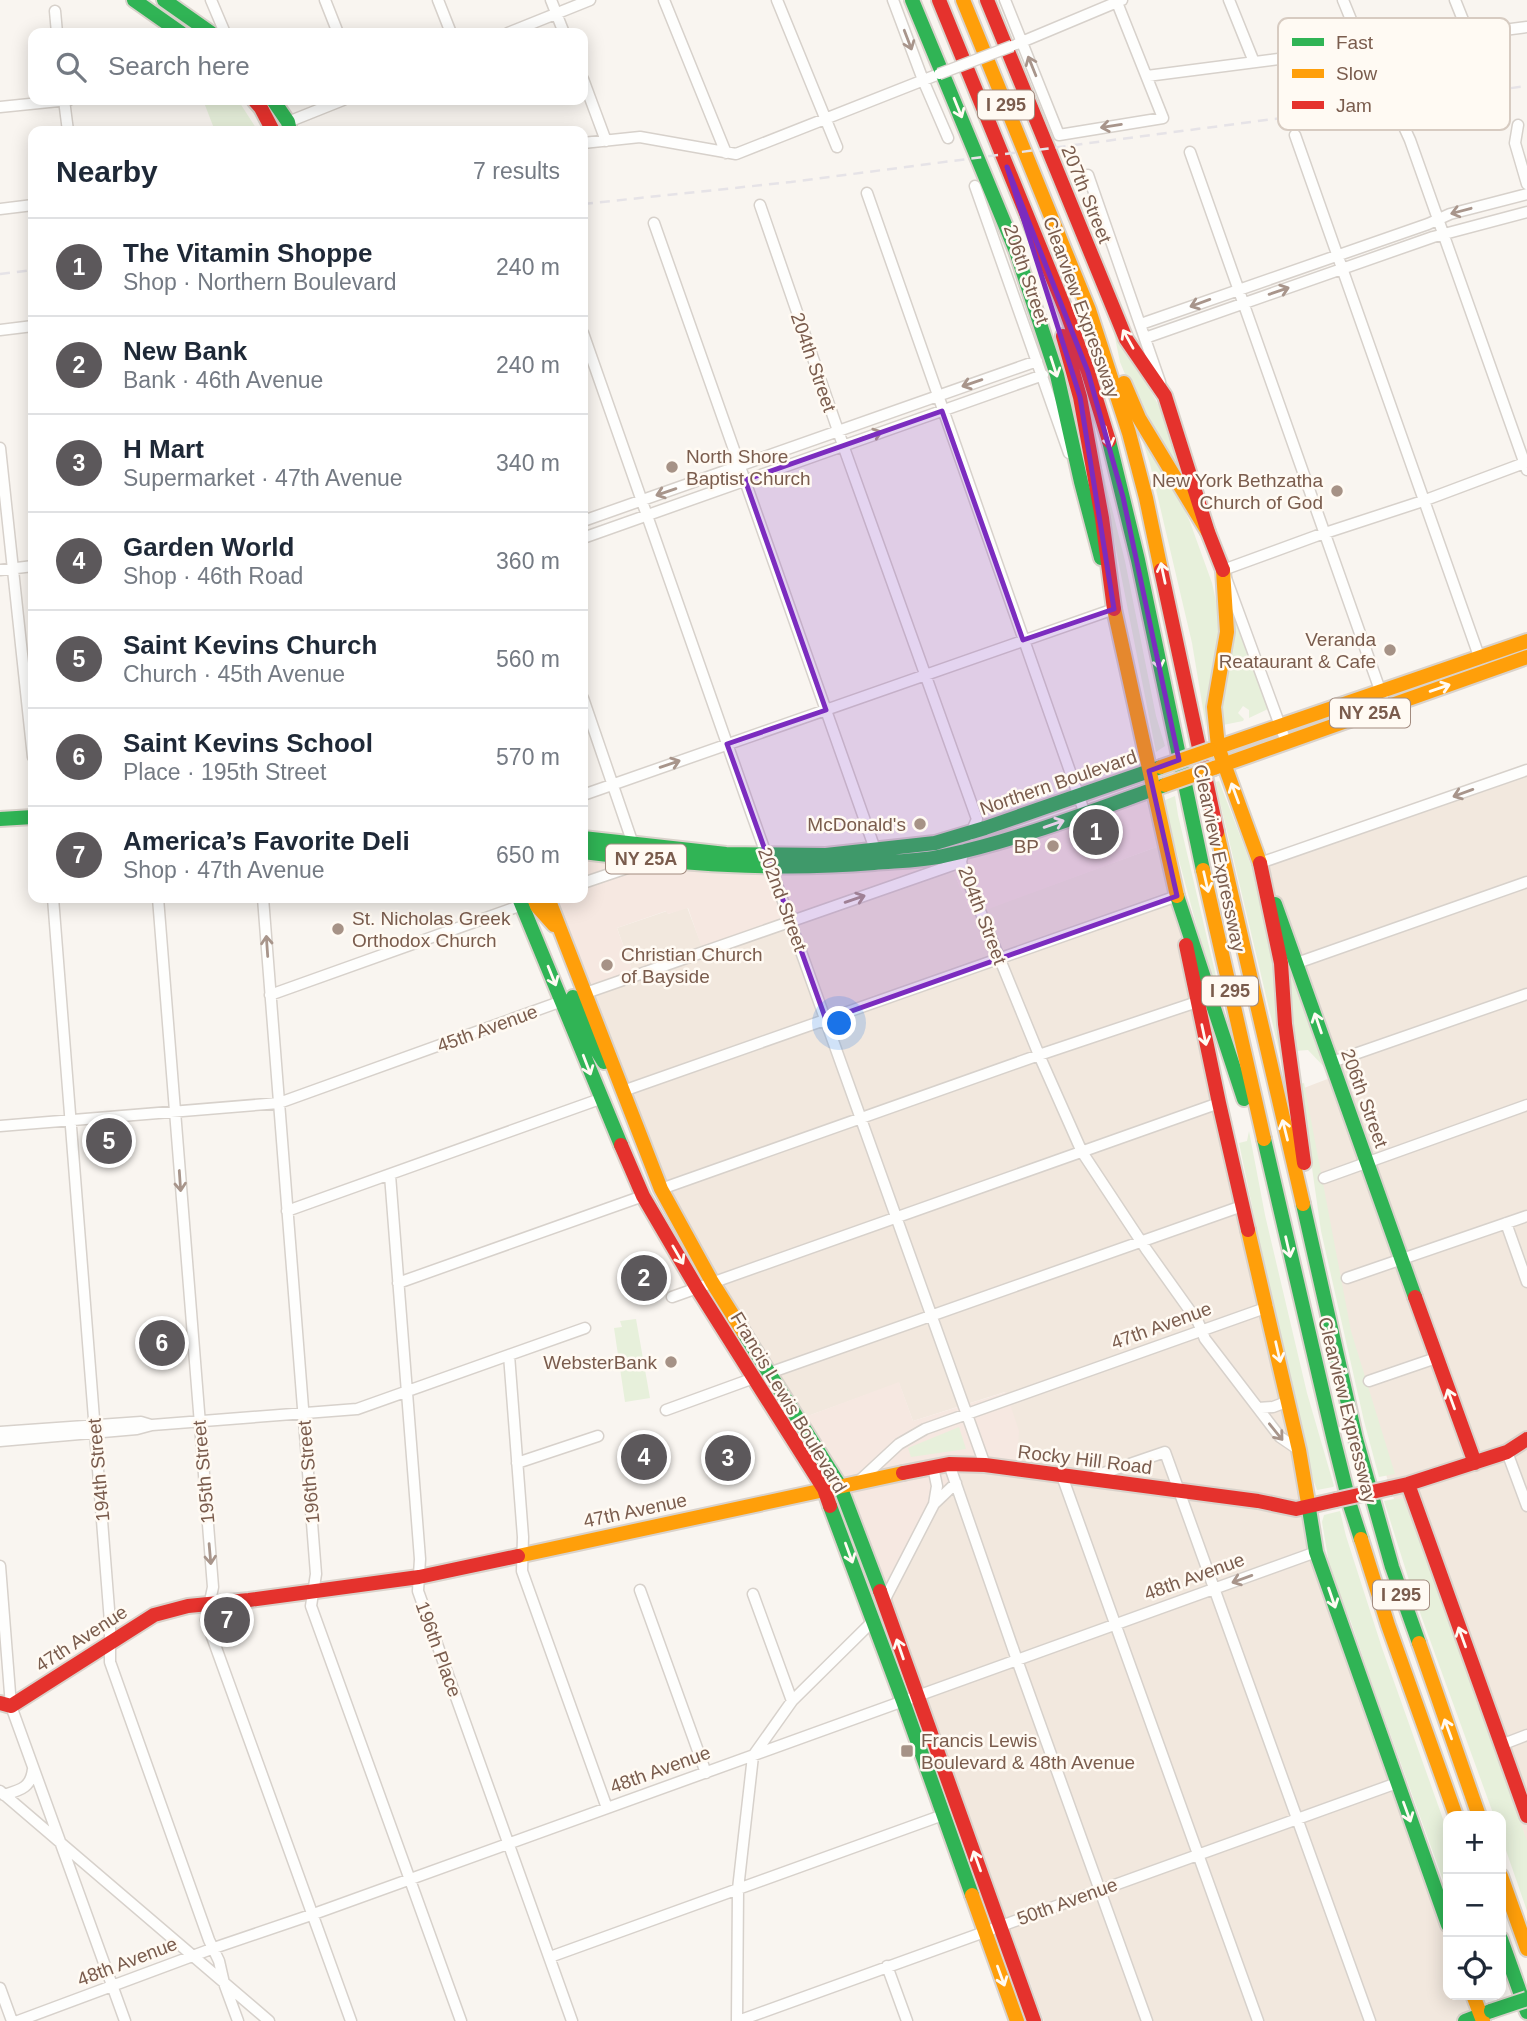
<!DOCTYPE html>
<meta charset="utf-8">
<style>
body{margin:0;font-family:Helvetica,sans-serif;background:#f6f6f7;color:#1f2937}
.controls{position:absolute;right:21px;bottom:21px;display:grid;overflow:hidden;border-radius:14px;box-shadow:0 4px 18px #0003}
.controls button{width:63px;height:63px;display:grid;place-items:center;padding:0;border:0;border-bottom:2px solid #e0e1e3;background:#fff;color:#1f2937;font:35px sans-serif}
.you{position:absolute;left:840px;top:1024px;width:24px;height:24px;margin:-18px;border:5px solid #fff;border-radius:50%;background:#1a73e8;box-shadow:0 0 0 10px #1a73e833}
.badge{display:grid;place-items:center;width:46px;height:46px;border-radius:50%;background:#5c585b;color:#fff;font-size:23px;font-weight:700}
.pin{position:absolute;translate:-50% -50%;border:4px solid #fff;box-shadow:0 2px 7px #0006}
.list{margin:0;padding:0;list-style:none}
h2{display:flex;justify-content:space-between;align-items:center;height:91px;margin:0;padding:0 28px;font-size:30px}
h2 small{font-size:23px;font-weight:400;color:#747a83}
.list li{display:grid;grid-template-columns:46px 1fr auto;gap:21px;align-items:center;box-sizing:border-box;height:98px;padding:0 28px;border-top:2px solid #e0e1e3}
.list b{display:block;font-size:26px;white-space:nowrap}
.list p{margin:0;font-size:23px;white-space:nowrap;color:#747a83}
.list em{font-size:23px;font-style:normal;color:#747a83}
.icon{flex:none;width:38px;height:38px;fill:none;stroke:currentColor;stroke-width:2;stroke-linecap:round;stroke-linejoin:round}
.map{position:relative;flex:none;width:1527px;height:2021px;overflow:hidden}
.search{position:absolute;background:#fff;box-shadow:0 4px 18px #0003;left:28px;top:28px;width:560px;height:77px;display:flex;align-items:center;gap:18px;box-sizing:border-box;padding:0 24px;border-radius:14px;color:#747a83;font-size:26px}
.panel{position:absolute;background:#fff;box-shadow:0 4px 18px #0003;left:28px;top:126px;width:560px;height:777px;border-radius:14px}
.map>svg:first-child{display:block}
</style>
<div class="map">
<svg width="1527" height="2021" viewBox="0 0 1527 2021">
<rect width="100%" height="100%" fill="#f9f5f0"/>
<path fill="#f2e8de" d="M1527,765V1859L1390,1488L1345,1334L1304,1088L1330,1078L1260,863Z
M1162,845L1302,1496L1424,1878L1448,1945V1995H1466L1476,2021H1044L890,1598L956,1470L1005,1392L913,1421L899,1383L805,1417L677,1210L593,996L636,981L617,928L667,911L668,914L687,907L706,957L952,868L972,914Z"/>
<path fill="#f6e8e1" d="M1150,798L1162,845L972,915L952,869L705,957L688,908L668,914L666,911L617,928L636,981L593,996L557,898H583V859L767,875L844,873Z
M899,1382L913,1421L1006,1392L1019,1431L1016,1476L985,1471L956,1470L890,1598L840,1471L805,1417Z"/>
<path fill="#e7f0db" d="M203,100H238L258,131H215Z
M1112,323L1127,354L1148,386L1160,408L1185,473L1181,477L1141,413L1120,362Z
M1138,426L1168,472L1190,522L1212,583L1219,615L1220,629L1208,697L1206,727L1192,643L1150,464Z
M1092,428L1125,561L1156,716L1165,746L1156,752Z
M1235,616L1268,709L1249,718V710L1243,706L1238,713L1244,719L1243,721L1223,725C1220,689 1234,653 1235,616Z
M1219,781C1236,826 1256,871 1266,917C1278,970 1281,1023 1285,1076L1219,798L1216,782Z
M1175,796L1178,815L1224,1010L1205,957L1163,801Z
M1286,958L1291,963L1328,1071L1308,1050L1295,1051Z
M1304,1083L1351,1331L1395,1474L1379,1477L1364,1421L1321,1231L1300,1084Z
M1249,1131L1265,1215L1307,1393L1334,1486L1333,1487L1317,1490L1313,1479L1264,1264L1239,1143L1247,1141Z
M636,1319L650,1398L625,1402L614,1328L622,1327L620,1321Z
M959,1427L966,1449L911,1457L908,1448Z
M1394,1499H1403L1424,1553L1527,1841V1911L1501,1836V1816H1494L1414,1596L1384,1501Z
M1340,1511L1346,1536L1382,1648L1448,1833V1894L1370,1678L1351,1622L1331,1575L1322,1522L1324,1515Z"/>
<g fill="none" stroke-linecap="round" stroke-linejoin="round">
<defs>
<path id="street" d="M211,0L225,33
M325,0L338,33
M438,0L451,33
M551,0L564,33
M664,0L726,153
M777,0L837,147
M893,0L923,80L948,138
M1005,0L1059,135L1163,118L1116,0
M1229,0L1254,62
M1343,0L1363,49L1389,98
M1455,0L1469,35
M55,11L57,33
M508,33L590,0
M1017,44L1122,0
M1147,76L1527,27
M583,79L606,141
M64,100L68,131
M0,107L69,100
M1400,118L1410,140L1527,470
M288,122L343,100
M1518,125L1515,143L1527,184
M1295,135L1480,659
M583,143L640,137L736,154L939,74
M1190,152L1386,707
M1088,175L1160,382
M975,186L1069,453
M867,193L1085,814
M760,205L843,445L977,819L970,835
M0,209L33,205
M654,223L876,852
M1141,324L1428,224L1450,214L1527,194
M0,330L33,326
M583,333L751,812L985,1465
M1145,338L1433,237L1527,212
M0,448L33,757
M583,521L1037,361
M583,538L1043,375
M0,570L33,566
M583,698L633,844
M1286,742L1223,570L1316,536L1423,501L1527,462
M583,795L1114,609
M964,849L961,862L963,869L1039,1055L1082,1152L1146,1249L1198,1322L1205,1339L1280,1437L1299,1450
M1260,863L1527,770
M583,883L645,862
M53,898L110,1622V1662L209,1940L219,1961L224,1983L238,2021
M158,898L213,1587L206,1620L351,2021
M263,898L316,1574L311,1606L461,2021
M1297,963L1527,882
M583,994L961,862
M270,995L522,905
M1332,1062L1527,994
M623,1091L1177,896
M0,1126L279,1103L565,1000
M390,1175L420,1559L418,1591L572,2021
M1324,1178L1527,1105
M661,1189L1039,1055L1197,1002
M287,1211L600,1099
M1506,1223L1527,1282
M1347,1278L1527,1216
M398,1283L643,1196
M672,1297L1219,1103
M509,1355L523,1537L522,1571L607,1808
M769,1373L1242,1206
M1369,1381L1436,1358
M1258,1408L1273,1407L1289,1401
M666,1410L754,1378
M0,1432L141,1422L151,1425
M0,1441L137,1429L152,1425L357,1409L585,1328
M1507,1452L1527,1506
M517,1463L598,1436
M949,1464L1017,1660L1147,2021
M933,1467L937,1486L934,1504
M1062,1476L1258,2021
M1092,1477L1165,1452L1370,2021
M858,1482L899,1444L925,1429L1268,1307
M0,1566L11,1706L125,2021
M640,1590L706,1773
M753,1594L792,1701
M884,1601L934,1504L956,1483
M1501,1745L1527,1735
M0,1791L269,2021
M4,1795C20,1790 31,1788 33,1769
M550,1957L943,1815
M887,1966L907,2021
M0,1988L12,2021
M18,2021L214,1948L311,1915L1316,1552
M737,2021L738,1889L753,1756L792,1701L874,1620
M738,2021L1397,1783"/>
<path id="fast" d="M134,0L181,33
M164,0L211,33
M912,0L1016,251L1057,375L1081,482L1101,558
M273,100L288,122L290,131
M1109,441L1138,560L1203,870
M0,819L33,817
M583,838L726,854L826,855L935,843L985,828L1161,767
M583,852C680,864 776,871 874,863C897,861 921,861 943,856C1019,840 1092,811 1165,785
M1177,896L1244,1099
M519,898L621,1145
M1275,904L1415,1297
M573,997L594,1046L604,1062
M1264,1139L1334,1441L1350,1505L1361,1539
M1303,1204L1356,1439L1392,1567L1419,1643
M744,1333L840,1486L880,1591
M1308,1503L1316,1552L1448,1925
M830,1506L903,1701L972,1895
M1501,1939L1527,2012
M1465,2021L1491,2011"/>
<path id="slow" d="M963,0L1089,310L1129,433L1146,498L1161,570
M1124,383L1139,418L1208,532
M1223,570L1227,632L1214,707L1218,747L1260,863
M1114,609L1177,896
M1210,750L1527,641
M1214,768L1527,657
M1217,832L1303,1204
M1203,870L1264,1139
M534,898L537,906L554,925
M548,898L661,1189L712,1282L744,1333
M1248,1230L1299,1450L1308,1503
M1361,1539L1388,1625L1456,1816
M518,1556L903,1473
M1419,1643L1479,1816
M1501,1876L1527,1949
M972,1895L1017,2021
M1473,1995L1483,2021"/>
<path id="jam" d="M939,0L1066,311L1088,372L1109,441
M987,0L1126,339L1165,396L1208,532L1223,570
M254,100L261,108L273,131
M1063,336L1080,397L1102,518L1114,609
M1161,570L1217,832
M1260,863L1281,963L1285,1024L1304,1163
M1186,945L1219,1103L1248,1230
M621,1145L643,1196L697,1288L824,1489L830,1506
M1415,1297L1475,1463
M903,1473L949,1464L985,1465L1258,1501L1296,1509L1336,1500
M1408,1484L1527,1816
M1390,1488L1408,1484L1507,1452L1527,1439
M880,1591L1034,2021
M0,1703L11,1706L154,1615L188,1606L249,1600L419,1577L518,1556"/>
</defs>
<use href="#street" stroke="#d7d1cb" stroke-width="13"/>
<use href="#fast" stroke="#d9d2cb" stroke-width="18"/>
<use href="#slow" stroke="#d9d2cb" stroke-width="18"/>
<use href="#jam" stroke="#d9d2cb" stroke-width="18"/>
<use href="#street" stroke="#fefefd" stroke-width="10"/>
<use href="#fast" stroke="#30b455" stroke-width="14"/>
<use href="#slow" stroke="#ff9f0a" stroke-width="14"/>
<use href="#jam" stroke="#e5322d" stroke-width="14"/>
<path stroke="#e6e3e7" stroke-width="2.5" stroke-dasharray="10 7" stroke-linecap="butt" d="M583,204L791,182L1527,86
M0,274L33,270"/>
<defs>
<path id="street-bridge" d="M939,74L1012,46
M1389,98L1400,118"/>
<path id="fast-bridge" d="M1491,2011L1527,1999"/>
<path id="slow-bridge" d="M1161,767L1210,750
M1165,785L1214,768"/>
<path id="jam-bridge" d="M1336,1500L1390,1488"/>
</defs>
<use href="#street-bridge" stroke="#d7d1cb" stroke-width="13" stroke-linecap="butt"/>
<use href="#fast-bridge" stroke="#d9d2cb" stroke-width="18" stroke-linecap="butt"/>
<use href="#slow-bridge" stroke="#d9d2cb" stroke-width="18" stroke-linecap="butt"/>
<use href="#jam-bridge" stroke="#d9d2cb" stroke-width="18" stroke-linecap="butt"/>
<use href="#street-bridge" stroke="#fefefd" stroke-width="10"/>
<use href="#fast-bridge" stroke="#30b455" stroke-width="14"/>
<use href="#slow-bridge" stroke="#ff9f0a" stroke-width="14"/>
<use href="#jam-bridge" stroke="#e5322d" stroke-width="14"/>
</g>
<defs><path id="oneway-shaft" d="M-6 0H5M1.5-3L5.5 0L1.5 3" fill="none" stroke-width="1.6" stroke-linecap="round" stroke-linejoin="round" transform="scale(1.75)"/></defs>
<g stroke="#a8958b">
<use href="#oneway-shaft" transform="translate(908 40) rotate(69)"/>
<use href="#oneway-shaft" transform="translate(1032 66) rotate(-112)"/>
<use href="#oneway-shaft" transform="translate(1111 126) rotate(171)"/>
<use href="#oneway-shaft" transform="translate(1461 211) rotate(165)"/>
<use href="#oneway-shaft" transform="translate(1279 291) rotate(-19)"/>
<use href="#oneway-shaft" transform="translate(1200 303) rotate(160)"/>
<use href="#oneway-shaft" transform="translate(972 383) rotate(161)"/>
<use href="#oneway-shaft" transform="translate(872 435) rotate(-19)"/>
<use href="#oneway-shaft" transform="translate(666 492) rotate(161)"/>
<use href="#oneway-shaft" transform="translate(670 764) rotate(-19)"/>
<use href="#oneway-shaft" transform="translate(1463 793) rotate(160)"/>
<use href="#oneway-shaft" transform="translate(855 899) rotate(-19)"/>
<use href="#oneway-shaft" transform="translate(267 946) rotate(-94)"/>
<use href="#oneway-shaft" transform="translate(180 1181) rotate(86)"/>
<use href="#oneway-shaft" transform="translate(1276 1432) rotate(51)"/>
<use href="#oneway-shaft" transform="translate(210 1554) rotate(85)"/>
<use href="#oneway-shaft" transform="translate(1242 1579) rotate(160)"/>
</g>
<g stroke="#fffaf3">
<use href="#oneway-shaft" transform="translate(958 108) rotate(68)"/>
<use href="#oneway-shaft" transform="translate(1128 339) rotate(-119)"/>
<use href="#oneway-shaft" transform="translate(1054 367) rotate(72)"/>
<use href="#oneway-shaft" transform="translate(1108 437) rotate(75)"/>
<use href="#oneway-shaft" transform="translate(1163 573) rotate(-102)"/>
<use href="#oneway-shaft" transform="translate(1158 659) rotate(78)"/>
<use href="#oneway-shaft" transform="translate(1440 688) rotate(-19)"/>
<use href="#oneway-shaft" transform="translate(1235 793) rotate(-110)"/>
<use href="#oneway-shaft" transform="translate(1054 824) rotate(-19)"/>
<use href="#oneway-shaft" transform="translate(1206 882) rotate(77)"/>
<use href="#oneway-shaft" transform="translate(552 976) rotate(68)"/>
<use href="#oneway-shaft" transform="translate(1318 1023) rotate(-109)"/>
<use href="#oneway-shaft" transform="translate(1204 1035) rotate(78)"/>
<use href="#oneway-shaft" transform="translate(587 1065) rotate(69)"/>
<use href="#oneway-shaft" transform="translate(1285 1130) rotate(-104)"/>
<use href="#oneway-shaft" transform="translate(1288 1247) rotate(77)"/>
<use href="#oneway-shaft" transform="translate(678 1255) rotate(60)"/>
<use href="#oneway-shaft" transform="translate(1278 1352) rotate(77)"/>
<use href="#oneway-shaft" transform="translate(1451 1399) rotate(-110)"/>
<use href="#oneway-shaft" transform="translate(849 1553) rotate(70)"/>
<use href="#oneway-shaft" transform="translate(1332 1598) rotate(71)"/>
<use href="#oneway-shaft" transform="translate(1462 1637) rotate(-110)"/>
<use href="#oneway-shaft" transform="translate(900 1649) rotate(-109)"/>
<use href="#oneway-shaft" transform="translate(1448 1729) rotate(-110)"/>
<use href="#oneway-shaft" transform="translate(1407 1812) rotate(70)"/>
<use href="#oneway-shaft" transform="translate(977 1861) rotate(-110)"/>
<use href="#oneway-shaft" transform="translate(1001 1976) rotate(70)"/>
</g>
<path fill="#7b2cbf" fill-opacity="0.2" stroke="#7b2cbf" stroke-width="5" stroke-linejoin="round" d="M1007,167L1088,372L1123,497L1179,760L1149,771L1177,896L826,1020L727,744L826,710L745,480L942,411L1023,640L1114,609L1080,397Z"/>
<g fill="#a69286" stroke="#fffaf3" stroke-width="2.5">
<circle cx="672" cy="467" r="7"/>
<circle cx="1337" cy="491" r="7"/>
<circle cx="1390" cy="650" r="7"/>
<circle cx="920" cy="824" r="7"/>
<circle cx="1053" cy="846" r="7"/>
<circle cx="338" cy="929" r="7"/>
<circle cx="607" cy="965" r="7"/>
<circle cx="671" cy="1362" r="7"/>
<rect x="900" y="1744" width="14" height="14" rx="3.5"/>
</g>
<g text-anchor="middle" stroke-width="5" stroke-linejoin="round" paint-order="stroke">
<g fill="#fffaf3" stroke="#a28b7f" stroke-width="2">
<rect x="978" y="90.5" width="56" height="29" rx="5"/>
<rect x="1330" y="698.5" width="80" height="29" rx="5"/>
<rect x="606" y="844.5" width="80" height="29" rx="5"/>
<rect x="1202" y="976.5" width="56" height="29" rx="5"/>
<rect x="1373" y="1580.5" width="56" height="29" rx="5"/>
</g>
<g font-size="18" font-weight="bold" fill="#7a5c4d">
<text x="1006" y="111">I 295</text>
<text x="1370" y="719">NY 25A</text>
<text x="646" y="865">NY 25A</text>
<text x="1230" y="997">I 295</text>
<text x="1401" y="1601">I 295</text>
</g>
<g font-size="19" fill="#7a5c4d" stroke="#fffaf3">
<text transform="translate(1087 194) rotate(68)" y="7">207th Street</text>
<text transform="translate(1027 274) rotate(71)" y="7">206th Street</text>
<text transform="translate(1082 307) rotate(70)" y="7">Clearview Expressway</text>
<text transform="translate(814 362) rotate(71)" y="7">204th Street</text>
<text transform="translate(1058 782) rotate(-19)" y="7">Northern Boulevard</text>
<text transform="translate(1220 858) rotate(78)" y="7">Clearview Expressway</text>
<text transform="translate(783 899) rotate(70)" y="7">202nd Street</text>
<text transform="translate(983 915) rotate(69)" y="7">204th Street</text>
<text transform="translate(487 1028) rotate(-20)" y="7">45th Avenue</text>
<text transform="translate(1365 1098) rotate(70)" y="7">206th Street</text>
<text transform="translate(1161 1325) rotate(-20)" y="7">47th Avenue</text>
<text transform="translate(789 1402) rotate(59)" y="7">Francis Lewis Boulevard</text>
<text transform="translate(1348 1410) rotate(76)" y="7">Clearview Expressway</text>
<text transform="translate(1085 1459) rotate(7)" y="7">Rocky Hill Road</text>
<text transform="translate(98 1470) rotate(-95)" y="7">194th Street</text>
<text transform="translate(203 1472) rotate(-95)" y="7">195th Street</text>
<text transform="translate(308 1472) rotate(-95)" y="7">196th Street</text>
<text transform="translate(635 1510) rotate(-12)" y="7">47th Avenue</text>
<text transform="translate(1194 1576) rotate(-20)" y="7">48th Avenue</text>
<text transform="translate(81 1638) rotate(-33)" y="7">47th Avenue</text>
<text transform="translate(439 1649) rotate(70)" y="7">196th Place</text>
<text transform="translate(660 1769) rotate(-20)" y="7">48th Avenue</text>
<text transform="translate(1067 1901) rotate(-20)" y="7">50th Avenue</text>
<text transform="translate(127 1961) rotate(-21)" y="7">48th Avenue</text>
</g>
<g font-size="19" fill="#7a5c4d" stroke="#fffaf3" text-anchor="end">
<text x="686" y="463" text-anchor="start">North Shore<tspan x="686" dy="22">Baptist Church</tspan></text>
<text x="1323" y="487">New York Bethzatha<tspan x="1323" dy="22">Church of God</tspan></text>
<text x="1376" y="646">Veranda<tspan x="1376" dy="22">Reataurant &amp; Cafe</tspan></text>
<text x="906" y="831">McDonald's</text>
<text x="1039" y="853">BP</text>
<text x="352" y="925" text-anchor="start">St. Nicholas Greek<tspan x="352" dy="22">Orthodox Church</tspan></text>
<text x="621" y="961" text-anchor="start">Christian Church<tspan x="621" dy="22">of Bayside</tspan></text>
<text x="657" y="1369">WebsterBank</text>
<text x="921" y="1747" text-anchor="start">Francis Lewis<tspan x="921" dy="22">Boulevard &amp; 48th Avenue</tspan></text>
</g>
</g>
<rect x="1278" y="18" width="232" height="112" rx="10" fill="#fffaf3" stroke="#d7cbc1" stroke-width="2"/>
<rect x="1292" y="38" width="32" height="8" fill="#30b455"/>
<rect x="1292" y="69" width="32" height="9" fill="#ff9f0a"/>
<rect x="1292" y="101" width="32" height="8" fill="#e5322d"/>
<g font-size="19" fill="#7a5c4d">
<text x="1336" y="49">Fast</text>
<text x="1336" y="80">Slow</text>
<text x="1336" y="112">Jam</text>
</g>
</svg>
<div class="controls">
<button>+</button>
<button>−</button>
<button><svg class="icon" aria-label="locate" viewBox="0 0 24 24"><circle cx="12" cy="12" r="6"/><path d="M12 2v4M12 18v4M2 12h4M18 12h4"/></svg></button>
</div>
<div class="you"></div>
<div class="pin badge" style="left:1096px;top:832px">1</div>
<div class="pin badge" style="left:644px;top:1278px">2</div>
<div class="pin badge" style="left:728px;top:1458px">3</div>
<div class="pin badge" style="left:644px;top:1457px">4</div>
<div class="pin badge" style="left:109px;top:1141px">5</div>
<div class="pin badge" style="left:162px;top:1343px">6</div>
<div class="pin badge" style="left:227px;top:1620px">7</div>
<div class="search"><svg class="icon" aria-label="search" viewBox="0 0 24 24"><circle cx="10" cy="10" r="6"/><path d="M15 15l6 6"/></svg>Search here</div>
<section class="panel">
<h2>Nearby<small>7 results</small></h2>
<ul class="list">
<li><span class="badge">1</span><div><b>The Vitamin Shoppe</b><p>Shop · Northern Boulevard</p></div><em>240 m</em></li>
<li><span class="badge">2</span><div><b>New Bank</b><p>Bank · 46th Avenue</p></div><em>240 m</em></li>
<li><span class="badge">3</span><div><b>H Mart</b><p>Supermarket · 47th Avenue</p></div><em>340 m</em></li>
<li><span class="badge">4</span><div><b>Garden World</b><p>Shop · 46th Road</p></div><em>360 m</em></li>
<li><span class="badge">5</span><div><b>Saint Kevins Church</b><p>Church · 45th Avenue</p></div><em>560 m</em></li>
<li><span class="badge">6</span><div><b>Saint Kevins School</b><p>Place · 195th Street</p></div><em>570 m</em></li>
<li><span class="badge">7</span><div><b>America’s Favorite Deli</b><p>Shop · 47th Avenue</p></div><em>650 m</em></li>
</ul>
</section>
</div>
